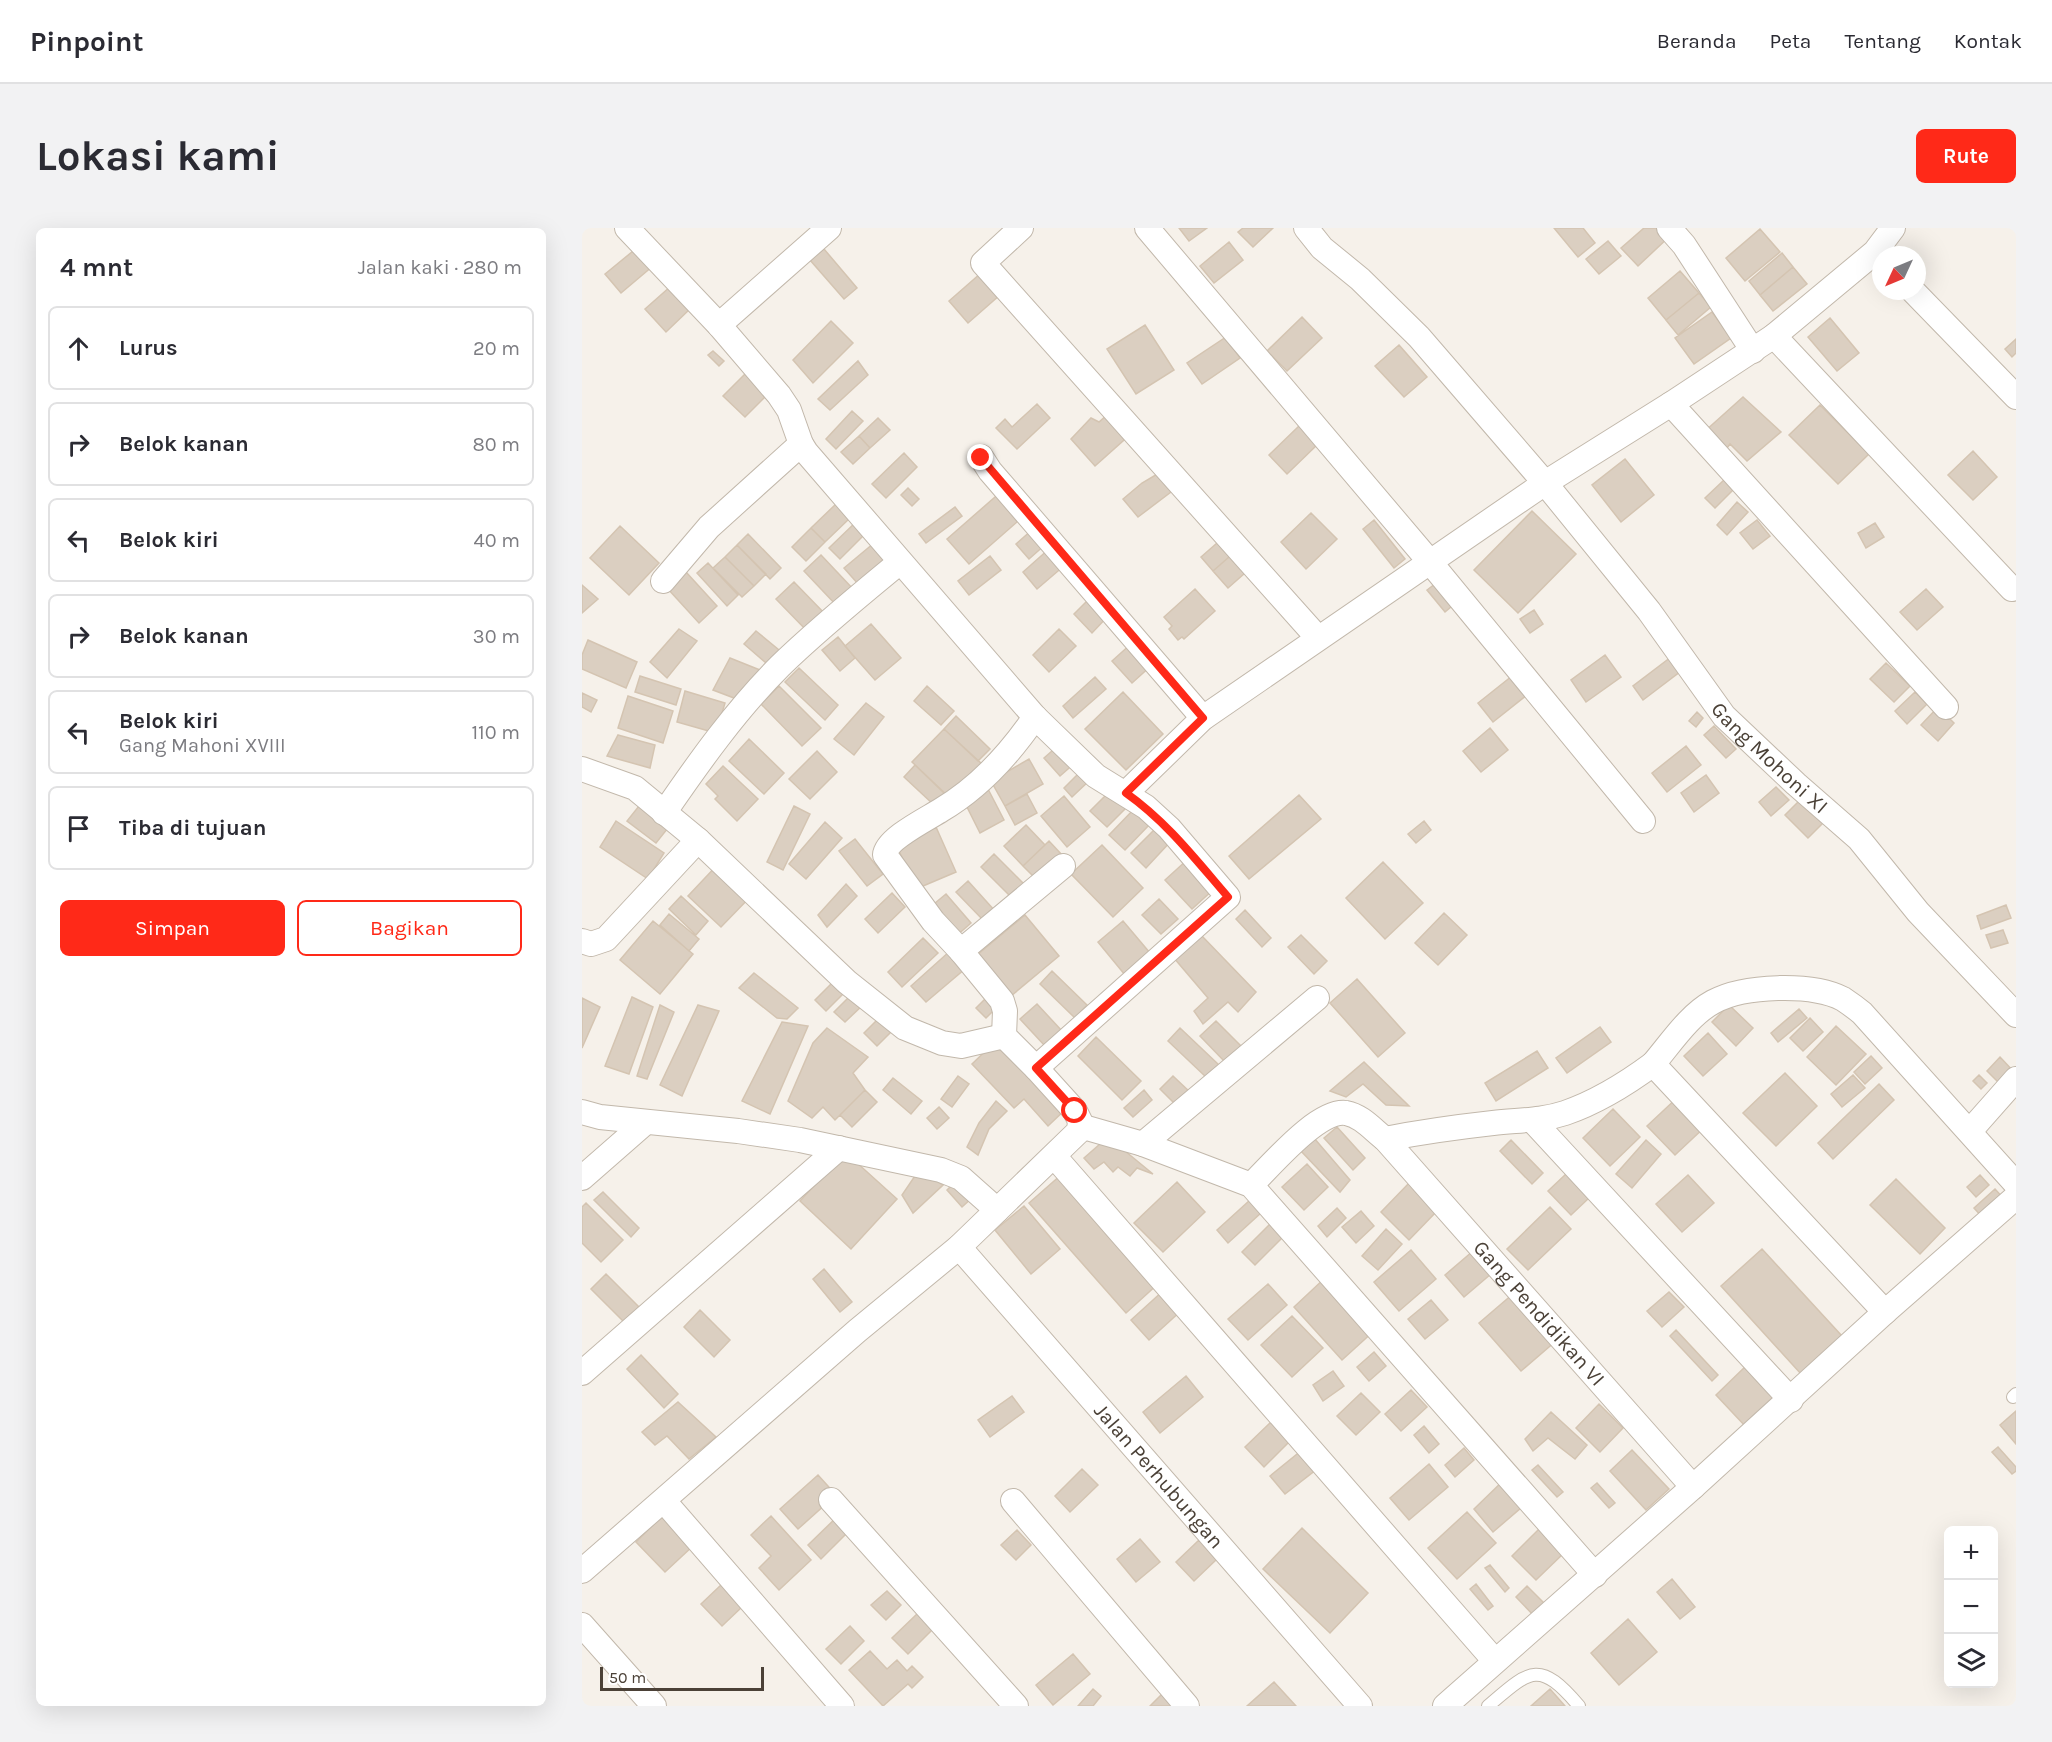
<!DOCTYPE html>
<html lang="id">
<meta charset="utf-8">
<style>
body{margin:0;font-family:Karla,sans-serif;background:#f2f2f3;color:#2b2b33}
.controls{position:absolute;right:18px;bottom:18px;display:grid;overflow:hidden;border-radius:9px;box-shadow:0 6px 24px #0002}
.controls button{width:54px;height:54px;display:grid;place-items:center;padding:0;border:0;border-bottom:2px solid #e1e1e2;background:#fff;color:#2b2b33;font:30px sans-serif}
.compass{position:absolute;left:1290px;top:18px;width:54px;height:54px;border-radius:50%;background:#fff;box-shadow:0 6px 24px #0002;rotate:226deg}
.scale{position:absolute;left:18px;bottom:15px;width:164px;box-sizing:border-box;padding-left:6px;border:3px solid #4b4137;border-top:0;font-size:16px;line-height:21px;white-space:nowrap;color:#4b4137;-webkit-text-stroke:4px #fff;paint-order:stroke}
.stop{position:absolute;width:18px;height:18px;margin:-14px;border:4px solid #ff2918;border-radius:50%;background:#fff}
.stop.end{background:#ff2918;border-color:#fff;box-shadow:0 2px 6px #0008}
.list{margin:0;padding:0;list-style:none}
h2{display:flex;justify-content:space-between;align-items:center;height:78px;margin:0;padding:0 24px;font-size:26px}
h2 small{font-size:20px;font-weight:400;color:#7c7c81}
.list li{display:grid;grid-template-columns:39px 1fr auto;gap:18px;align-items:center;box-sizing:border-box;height:84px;margin:0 12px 12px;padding:0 12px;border:2px solid #e1e1e2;border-radius:9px}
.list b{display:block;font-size:22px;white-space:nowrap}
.list p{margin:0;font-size:20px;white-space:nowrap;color:#7c7c81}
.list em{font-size:20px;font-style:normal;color:#7c7c81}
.actions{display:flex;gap:12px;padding:18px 24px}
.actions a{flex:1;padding:14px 0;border:2px solid #ff2918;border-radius:9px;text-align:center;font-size:21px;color:#ff2918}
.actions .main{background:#ff2918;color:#fff}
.icon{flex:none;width:33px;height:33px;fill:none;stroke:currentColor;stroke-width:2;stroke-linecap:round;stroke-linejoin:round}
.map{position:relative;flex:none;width:1434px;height:1478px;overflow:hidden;border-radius:9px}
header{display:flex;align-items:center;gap:36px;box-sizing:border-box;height:84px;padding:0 30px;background:#fff;border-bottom:2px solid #e1e1e2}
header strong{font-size:28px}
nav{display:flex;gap:33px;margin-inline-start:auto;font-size:21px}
.intro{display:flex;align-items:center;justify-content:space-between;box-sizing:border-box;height:144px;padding:0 36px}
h1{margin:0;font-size:42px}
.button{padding:15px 27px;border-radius:9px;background:#ff2918;color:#fff;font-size:21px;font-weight:700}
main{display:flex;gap:36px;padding:0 36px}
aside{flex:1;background:#fff;border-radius:9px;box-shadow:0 6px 24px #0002}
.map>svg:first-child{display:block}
</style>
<header>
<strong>Pinpoint</strong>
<nav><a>Beranda</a><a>Peta</a><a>Tentang</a><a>Kontak</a></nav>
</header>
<div class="intro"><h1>Lokasi kami</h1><a class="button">Rute</a></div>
<main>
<aside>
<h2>4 mnt<small>Jalan kaki · 280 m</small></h2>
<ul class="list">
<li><svg class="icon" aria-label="ahead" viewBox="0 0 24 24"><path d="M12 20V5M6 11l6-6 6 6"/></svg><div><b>Lurus</b></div><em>20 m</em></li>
<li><svg class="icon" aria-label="right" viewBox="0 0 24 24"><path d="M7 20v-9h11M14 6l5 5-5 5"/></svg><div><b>Belok kanan</b></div><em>80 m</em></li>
<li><svg class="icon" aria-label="left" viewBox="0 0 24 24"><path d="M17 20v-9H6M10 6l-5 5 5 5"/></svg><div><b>Belok kiri</b></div><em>40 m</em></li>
<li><svg class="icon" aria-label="right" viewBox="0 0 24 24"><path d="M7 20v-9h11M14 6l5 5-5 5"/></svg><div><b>Belok kanan</b></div><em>30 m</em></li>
<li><svg class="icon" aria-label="left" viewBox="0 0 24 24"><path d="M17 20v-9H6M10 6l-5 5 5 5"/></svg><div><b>Belok kiri</b><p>Gang Mahoni XVIII</p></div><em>110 m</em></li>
<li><svg class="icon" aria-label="arrive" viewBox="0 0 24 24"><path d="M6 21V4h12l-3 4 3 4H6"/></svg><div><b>Tiba di tujuan</b></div></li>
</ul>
<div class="actions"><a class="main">Simpan</a><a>Bagikan</a></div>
</aside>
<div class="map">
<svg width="1434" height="1478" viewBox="0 0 1434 1478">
<rect width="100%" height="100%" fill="#f6f1ea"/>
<path fill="#dbcfc1" stroke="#d4c4b1" stroke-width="1.5" d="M597,0H625L607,13Z
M661,0H691L671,19L656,4Z
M972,0H1001L1013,15L996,29Z
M1062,0H1083L1089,7L1056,38L1039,20Z
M1178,1L1198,24L1163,53L1144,30Z
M1026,13L1039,28L1017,46L1004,31Z
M647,14L661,32L632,55L618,38Z
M56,19L71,38L39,65L23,46Z
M242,21L275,60L262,71L228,32Z
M1200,25L1211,39L1178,67L1167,53Z
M1211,39L1225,56L1191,83L1178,67Z
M1098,43L1117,65L1084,92L1066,70Z
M399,45L418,67L386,95L367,73Z
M89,58L109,80L84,104L63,81Z
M1117,65L1129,79L1096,107L1084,92Z
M1130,84L1149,110L1112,136L1093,110Z
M720,89L740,110L705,143L685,123Z
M1248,90L1277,125L1255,143L1226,109Z
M249,93L271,115L231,155L211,132Z
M563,97L592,142L554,166L525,121Z
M644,109L658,130L620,156L605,135Z
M1434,111V125L1430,129L1423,121Z
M817,117L845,149L822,169L793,138Z
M131,123L142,133L137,138L126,127Z
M276,133L286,147L248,182L236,171Z
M166,143L187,165L163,189L141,168Z
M1161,169L1199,204L1165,233L1148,216L1142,224L1122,204Z
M455,176L468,190L435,221L414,200L423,191L430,199Z
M1238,177L1287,226L1256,256L1207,207Z
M270,183L281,193L254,221L244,211Z
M525,187L551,204L513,238L489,211L509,190L517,194Z
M296,190L308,202L288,220L277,208Z
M718,197L736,216L705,246L687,227Z
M277,208L288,220L271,236L259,224Z
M1391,223L1415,249L1391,272L1366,247Z
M322,225L335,239L304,270L290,256Z
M1043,231L1072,267L1039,294L1010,257Z
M577,245L593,261L556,289L541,271L560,255Z
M1143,251L1152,261L1133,280L1123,270Z
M326,260L337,271L330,278L319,267Z
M421,262L443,287L387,336L365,311Z
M1155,274L1166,284L1145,307L1135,297Z
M255,275L269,289L243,314L229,300Z
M373,279L380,288L344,315L337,306Z
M950,283L994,326L936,385L892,342Z
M729,285L755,311L724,341L699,314Z
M277,291L287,302L258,331L247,320Z
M792,292L823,331L812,340L781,301Z
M1175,292L1188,308L1171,321L1158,305Z
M1293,295L1302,309L1284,320L1276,305Z
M38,298L77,335L47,367L8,330Z
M229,300L243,314L224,333L210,319Z
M451,301L464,316L447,331L434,316Z
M166,306L199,340L188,351L155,317Z
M643,308L655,322L631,343L619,329Z
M292,315L306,333L277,357L262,340Z
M155,317L184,346L172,358L143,329Z
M468,320L483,337L455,361L441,344Z
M655,322L671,338L646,360L631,343Z
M239,327L272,362L255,378L222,343Z
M408,328L419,342L387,367L376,353Z
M143,329L172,358L160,369L131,340Z
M126,335L156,367L145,378L115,345Z
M104,344L135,378L117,395L86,361Z
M858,352L875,374L863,384L845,362Z
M212,354L245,388L227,405L194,371Z
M0,357L16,371L0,385Z
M613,361L633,383L602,411L600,409L596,412L587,401L590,398L582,389Z
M1344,361L1361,379L1335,402L1318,384Z
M509,369L527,387L510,405L492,386Z
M952,382L961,396L948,405L938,391Z
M289,396L319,430L293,452L263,418Z
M97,401L115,413L85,450L68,434Z
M477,401L494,418L467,444L451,427Z
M174,403L202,426L190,440L162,416Z
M256,409L273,430L258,443L240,422Z
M6,412L55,434L44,460L0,441V427Z
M550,415L570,437L550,455L530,433Z
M1093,426L1103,440L1061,472L1051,458Z
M1023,427L1039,449L1004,474L989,452Z
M148,430L183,444L160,473L131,462Z
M1304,435L1328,458L1312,474L1288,451Z
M217,440L256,477L243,492L203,454Z
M58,448L99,461L94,477L53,464Z
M930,448L945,467L911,494L896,475Z
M513,449L524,461L491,490L481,478Z
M197,458L239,500L220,518L179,476Z
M345,458L372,483L359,497L332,473Z
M103,463L143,475L134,505L95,494Z
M541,464L581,506L544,542L503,501Z
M1333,464L1345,476L1325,496L1313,483Z
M0,465L15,472L9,484L0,479Z
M46,468L91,483L81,515L36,500Z
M284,475L302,489L272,527L252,511Z
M1356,479L1372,495L1356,513L1339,497Z
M1115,484L1121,490L1114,499L1107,493Z
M374,488L408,521L396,533L362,501Z
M1132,498L1154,521L1144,530L1122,507Z
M908,500L926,522L899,544L881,523Z
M362,501L400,536L368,570L330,534Z
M36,507L73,517L68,540L25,528Z
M167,511L202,545L182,566L147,533Z
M479,515L494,534L478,548L462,530Z
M1104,518L1119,537L1085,564L1070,545Z
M235,523L255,544L228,571L207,551Z
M447,531L461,556L423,578L409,553Z
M333,537L363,566L352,577L322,549Z
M141,538L176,571L155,593L133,571L136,568L124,556Z
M500,542L509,551L490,569L482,560Z
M1124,547L1137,565L1112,584L1099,565Z
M1194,559L1207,572L1189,588L1177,574Z
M406,561L422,592L398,605L382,573Z
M528,563L545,579L525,599L508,583Z
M445,566L455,585L433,597L423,578Z
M717,567L739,591L667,651L647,628Z
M482,568L508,599L485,619L459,588Z
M1222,568L1245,591L1226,610L1203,587Z
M61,573L90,595L74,615L45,593Z
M212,578L228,586L201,642L185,634Z
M553,580L569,595L543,622L527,607Z
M34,593L82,625L66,651L18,619Z
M842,593L849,602L834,615L826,606Z
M243,594L260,610L224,651L207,636Z
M444,597L463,617L441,638L422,618Z
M576,598L590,612L564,640L549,625Z
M354,599L374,644L334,661L314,616Z
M273,611L301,646L285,658L257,623Z
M467,613L481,628L456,653L441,638Z
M520,617L561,660L531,689L489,646Z
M412,626L444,658L431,671L399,639Z
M605,632L632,661L610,681L583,652Z
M138,634L171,666L139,699L106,668Z
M801,634L841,675L803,711L764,670Z
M386,653L413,683L402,693L374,664Z
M264,656L275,668L245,699L236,687Z
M310,665L323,679L296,705L283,691Z
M364,666L389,695L372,710L347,680Z
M99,668L126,693L114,707L87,681Z
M577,671L596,691L579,706L560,687Z
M1424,677L1429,690L1399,701L1395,688Z
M663,682L689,710L680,719L654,691Z
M862,685L885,707L856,737L833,715Z
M87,686L117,711L107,723L78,697Z
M443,687L477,728L429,768L395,727Z
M71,693L111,726L78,766L38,732Z
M541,693L568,725L543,747L516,714Z
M1421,702L1426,715L1409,720L1404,707Z
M619,707L674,764L656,784L646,774L621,796L612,783L626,770L592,730Z
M719,707L745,733L732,746L706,719Z
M341,710L356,725L320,759L306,744Z
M368,723L383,741L344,774L329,758Z
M470,743L505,777L493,790L458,756Z
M172,745L216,780L205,791L195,790L157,760Z
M775,751L823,805L796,829L748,775Z
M253,752L264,763L244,783L233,772Z
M272,764L283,775L263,794L252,784Z
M406,768L416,778L404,790L394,780Z
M50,769L71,779L47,846L23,838Z
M0,770L18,779L0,820Z
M455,776L480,803L463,818L438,791Z
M78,777L92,784L65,851L55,848Z
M116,777L137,783L100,868L78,857Z
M1147,777L1171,800L1154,818L1130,794Z
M1217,781L1225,790L1196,814L1189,805Z
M300,787L313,800L295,818L282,805Z
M1228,790L1241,804L1221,823L1208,810Z
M634,793L659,818L643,834L618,808Z
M200,794L226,798L188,886L160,873Z
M1254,798L1284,826L1254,857L1225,829Z
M1018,799L1029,814L985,845L974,830Z
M245,800L286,829L271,845L283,862L253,892L241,879L230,890L206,873L231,815Z
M598,800L637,837L625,850L586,813Z
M1126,805L1145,826L1121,848L1102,828Z
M418,809L485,880L466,898L442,871L432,880L390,836Z
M514,809L559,853L540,872L496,828Z
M955,823L966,840L914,873L903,855Z
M1289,828L1300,840L1283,856L1272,844Z
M1418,829L1433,845L1420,858L1405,843Z
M782,834L827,878L804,877L781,856L764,869L748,863Z
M1203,845L1235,878L1194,918L1161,885Z
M1271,847L1283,860L1260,879L1249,866Z
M1397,847L1405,855L1399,861L1391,853Z
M376,848L387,856L370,879L359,871Z
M591,848L611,867L597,880L578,861Z
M311,850L340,873L329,886L301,862Z
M1297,856L1312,872L1251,931L1236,915Z
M283,862L295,874L270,899L258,887Z
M562,862L570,872L551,889L542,880Z
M1097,868L1125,897L1093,927L1065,898Z
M414,873L425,883L407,901L396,927L385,919L397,895Z
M357,879L367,890L355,901L345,890Z
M1031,881L1058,909L1028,938L1001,910Z
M755,899L783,930L771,942L742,910Z
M526,909L571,946L555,940L548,948L536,939L531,944L522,934L512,941L502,930Z
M732,910L768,952L758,964L718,922Z
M929,912L961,945L950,956L918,923Z
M1064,912L1079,926L1050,960L1034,946Z
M263,924L315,971L269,1021L218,973Z
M725,936L746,959L722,982L700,959Z
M337,942L361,957L331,985L320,967Z
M985,945L1008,969L989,987L966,963Z
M480,946L577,1055L544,1085L447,975Z
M1106,947L1132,975L1100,1004L1074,976Z
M1398,947L1407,957L1394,969L1385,959Z
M1314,951L1363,1000L1338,1026L1288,977Z
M375,952L391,969L380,979L365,962Z
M595,954L623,984L581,1024L552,995Z
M828,954L856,982L827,1012L799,984Z
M1413,961L1422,971L1401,990L1392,980Z
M21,964L57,1000L49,1009L12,972Z
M668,972L679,985L646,1015L635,1002Z
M4,975L41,1012L19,1034L0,1015V979Z
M442,978L478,1021L449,1046L413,1002Z
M968,979L989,1001L946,1042L925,1021Z
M755,980L764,990L745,1009L736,998Z
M779,983L792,998L774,1015L760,999Z
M693,991L706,1004L673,1037L660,1024Z
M804,1001L820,1016L796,1042L780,1028Z
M1180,1021L1260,1108L1219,1146L1139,1058Z
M829,1022L854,1051L817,1083L792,1054Z
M891,1023L909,1046L882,1069L863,1047Z
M242,1041L270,1074L258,1084L231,1051Z
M24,1046L57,1079L42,1094L9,1061Z
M744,1049L793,1102L760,1132L712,1079Z
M686,1056L705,1077L666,1112L646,1091Z
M582,1062L600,1082L567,1112L549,1092Z
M1087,1064L1102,1079L1080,1099L1065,1083Z
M932,1065L974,1113L939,1143L897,1095Z
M849,1072L866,1092L843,1111L826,1091Z
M118,1082L148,1112L132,1129L102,1099Z
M710,1088L741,1120L710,1149L679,1117Z
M1094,1102L1136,1147L1130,1153L1088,1108Z
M792,1124L804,1138L787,1153L775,1139Z
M59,1127L96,1166L82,1180L45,1141Z
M1168,1134L1198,1166L1164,1199L1134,1167Z
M751,1143L762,1158L741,1173L731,1157Z
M604,1148L621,1169L578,1205L561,1184Z
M829,1162L845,1179L819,1203L803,1186Z
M779,1165L798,1184L774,1207L755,1188Z
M430,1168L442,1184L408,1209L396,1192Z
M96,1174L134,1209L107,1231L85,1208L73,1217L60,1204Z
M1017,1176L1041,1200L1018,1224L994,1200Z
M1434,1183V1216L1418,1197Z
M969,1184L1005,1217L993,1231L966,1210L951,1223L943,1211Z
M691,1192L710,1211L682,1239L663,1219Z
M842,1198L857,1216L847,1225L832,1207Z
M1416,1219L1434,1239V1243L1430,1246L1410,1224Z
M882,1220L892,1232L873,1249L863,1237Z
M720,1222L735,1241L703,1266L688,1248Z
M1050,1222L1087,1261L1064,1282L1028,1243Z
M847,1236L866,1259L827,1292L808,1270Z
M956,1237L981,1264L975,1269L950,1242Z
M500,1241L516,1257L488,1284L473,1268Z
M236,1247L254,1267L216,1301L198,1281Z
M923,1251L940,1279L911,1304L892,1281Z
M1015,1255L1033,1275L1027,1280L1009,1260Z
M885,1284L914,1315L875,1351L846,1320Z
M82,1286L112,1317L83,1344L54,1314Z
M258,1286L271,1299L239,1331L226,1317Z
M189,1288L229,1332L197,1362L177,1340L189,1328L169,1307Z
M960,1298L984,1323L954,1352L930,1328Z
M720,1300L786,1365L748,1405L681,1341Z
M435,1302L449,1317L434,1332L419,1317Z
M558,1311L578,1334L554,1354L535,1331Z
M617,1312L635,1331L612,1353L594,1334Z
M908,1337L927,1360L923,1364L903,1340Z
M1090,1351L1113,1379L1098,1391L1075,1364Z
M140,1356L161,1378L140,1398L119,1376Z
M894,1356L911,1378L906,1382L888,1361Z
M945,1358L964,1377L953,1389L934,1369Z
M305,1363L319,1377L304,1392L289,1377Z
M337,1384L352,1400L326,1426L310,1410Z
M1046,1391L1075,1424L1037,1457L1009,1425Z
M268,1398L282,1413L259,1436L244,1421Z
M288,1423L305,1441L315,1432L325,1443L330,1438L341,1449L330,1460L326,1456L301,1478L267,1442Z
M491,1426L508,1446L471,1477L454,1457Z
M692,1454L714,1478H665Z
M511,1461L519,1468L511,1478H496Z
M968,1461L983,1478H949Z
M584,1462L600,1478H568Z"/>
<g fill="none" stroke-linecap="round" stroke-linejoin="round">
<defs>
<path id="service" d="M1431,1169L1434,1166
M906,1478C948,1442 957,1431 997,1478"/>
<g id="minor">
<path d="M45,0L137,97L197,167L207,182L219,216L224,224L453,489L514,548L564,579L587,600L646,669L454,840"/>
<path d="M439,0L401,35L736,410"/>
<path d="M565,0L848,334L1061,593"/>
<path id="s1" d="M724,0L740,20L778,51L837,109L963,255L1067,383L1142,488L1214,556L1277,611L1336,684L1434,787"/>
<path d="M1087,0L1102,17L1171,123"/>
<path d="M1331,63L1434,169"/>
<path d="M137,97L247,0"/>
<path d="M1192,108L1430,361"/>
<path d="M1089,176L1364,479"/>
<path d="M399,229L408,243L621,490"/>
<path d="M81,353L127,299L219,216"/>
<path d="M0,541L53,560L116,612L265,754L323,800L360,815L379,818L422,808"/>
<path d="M544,565L621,490L963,255L1089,176L1192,108L1293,24L1311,0"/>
<path d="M82,585C117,534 154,482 198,438C236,401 278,367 318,334"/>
<path d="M0,713L9,716L24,711L116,612"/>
<path d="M379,723L481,638"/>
<path d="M1071,836C1089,815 1107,787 1131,774C1162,757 1230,755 1261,771C1267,775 1274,780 1280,785L1434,956"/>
<path d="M0,884L18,889L156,903L218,912L359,942L379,950L415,982"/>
<path d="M951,893L1209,1172"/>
<path d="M498,898L561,916L669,957L1013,1347"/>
<path d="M1388,903L1434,851"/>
<path d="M803,911C839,904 875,899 911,895C936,892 959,893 983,885C1015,874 1044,856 1071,836L1303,1084"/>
<path d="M561,916L735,770"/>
<path d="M472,928L913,1433"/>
<path d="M0,950L64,894"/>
<path id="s2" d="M669,957C689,938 736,881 764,885C780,888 791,902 803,911L1111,1259"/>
<path id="s3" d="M377,1019L778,1478"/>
<path d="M0,1145L257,920"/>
<path d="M249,1272L434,1478"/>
<path d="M82,1273L260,1478"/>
<path d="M431,1273L605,1478"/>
<path d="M0,1343L275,1103L377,1019L497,903L498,893L493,883L454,840L422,808L423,783L420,773L379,723L351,693L303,627C304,611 345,591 359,582C398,559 427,527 453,489"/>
<path d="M0,1397L72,1478"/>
<path d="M863,1478L1111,1259L1303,1084L1434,969"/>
</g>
</defs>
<use href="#service" stroke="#c2b8ab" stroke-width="14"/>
<use href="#minor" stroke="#c2b8ab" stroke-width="26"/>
<use href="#service" stroke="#fff" stroke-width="12"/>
<use href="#minor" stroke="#fff" stroke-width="24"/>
</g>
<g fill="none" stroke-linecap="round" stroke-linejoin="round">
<path stroke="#ff2918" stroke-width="8" d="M399,230L621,490L544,565C585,594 614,632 646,669L454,840L493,883"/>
</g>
<g text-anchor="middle" stroke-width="5" stroke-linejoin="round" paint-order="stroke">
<g font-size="21" fill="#4b4137" stroke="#fff">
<text dy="7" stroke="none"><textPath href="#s1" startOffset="706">Gang Mohoni XI</textPath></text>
<text dy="7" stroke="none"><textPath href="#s2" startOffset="402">Gang Pendidikan VI</textPath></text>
<text dy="7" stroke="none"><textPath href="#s3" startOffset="304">Jalan Perhubungan</textPath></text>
</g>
</g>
</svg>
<div class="controls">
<button>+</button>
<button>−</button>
<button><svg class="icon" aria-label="layers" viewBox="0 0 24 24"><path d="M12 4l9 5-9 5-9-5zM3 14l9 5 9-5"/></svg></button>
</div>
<svg class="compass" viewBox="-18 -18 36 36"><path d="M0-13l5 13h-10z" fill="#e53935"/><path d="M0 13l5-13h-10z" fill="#7c7c81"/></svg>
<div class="scale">50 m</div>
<div class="stop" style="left:493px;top:883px"></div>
<div class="stop end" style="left:399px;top:230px"></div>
</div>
</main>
